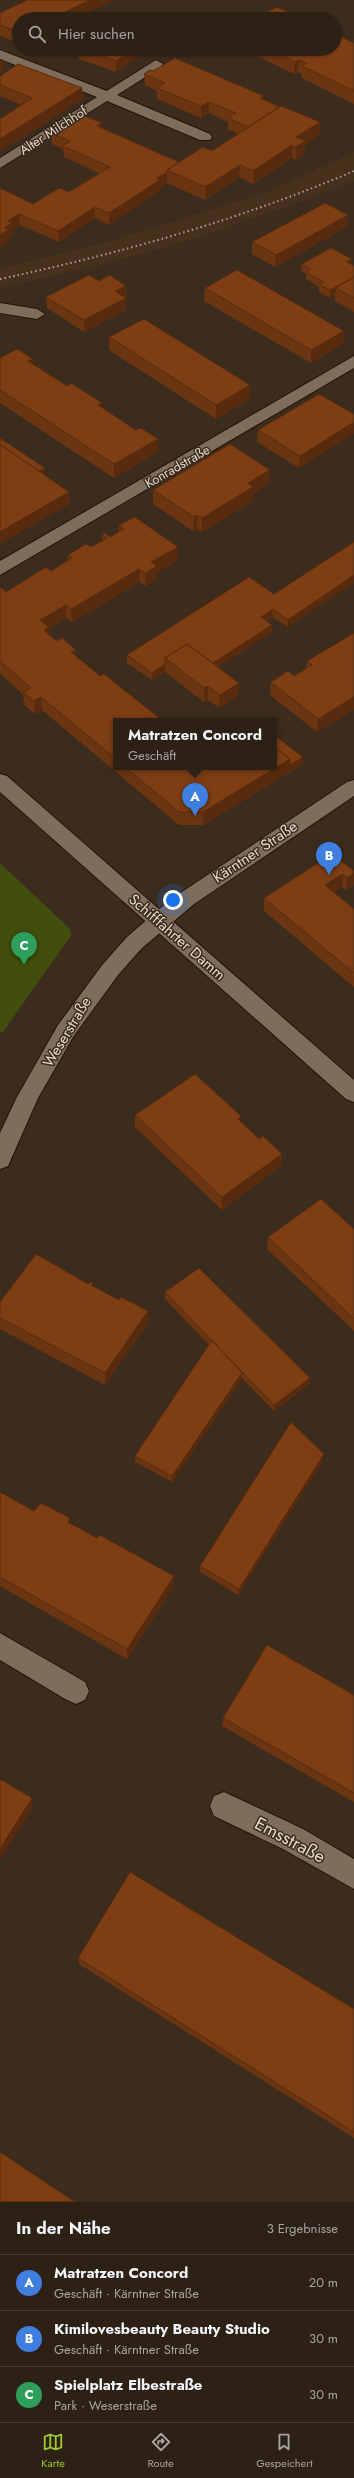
<!DOCTYPE html>
<html lang="de">
<meta charset="utf-8">
<style>
body{margin:0;font-family:Jost,sans-serif;background:#392e23;color:#f1f3f6}
.you{position:absolute;left:173px;top:900px;width:14px;height:14px;margin:-10px;border:3px solid #fff;border-radius:50%;background:#1a73e8;box-shadow:0 0 0 6px #1a73e833}
.badge{display:grid;place-items:center;width:26px;height:26px;border-radius:50%;background:#9eca2f;color:#fff;font-size:13px;font-weight:700}
.pin{position:absolute;translate:-50% -33px;filter:drop-shadow(0 1px 2px #0008)}
.pin::after{content:'';position:absolute;top:21px;width:14px;height:12px;background:inherit;clip-path:polygon(0 0,100% 0,50% 100%)}
.popup{position:absolute;left:113px;top:718px;width:164px;height:52px;box-sizing:border-box;display:grid;place-content:center;border-radius:0px;background:#2d2116;filter:drop-shadow(0 1px 3px #0005);font-size:13px;white-space:nowrap;color:#a7a3a1}
.popup b{font-size:15px;color:#f1f3f6}
.popup::after{content:'';position:absolute;left:50%;top:100%;margin-left:-8px;border:8px solid transparent;border-top-color:#2d2116}
.list{margin:0;padding:0;list-style:none}
h2{display:flex;justify-content:space-between;align-items:center;height:52px;margin:0;padding:0 16px;font-size:17px}
h2 small{font-size:13px;font-weight:400;color:#a7a3a1}
.list li{display:grid;grid-template-columns:26px 1fr auto;gap:12px;align-items:center;box-sizing:border-box;height:56px;padding:0 16px;border-top:1px solid #483e35}
.list b{display:block;font-size:15px;white-space:nowrap}
.list p{margin:0;font-size:13px;white-space:nowrap;color:#a7a3a1}
.list em{font-size:13px;font-style:normal;color:#a7a3a1}
.icon{flex:none;width:22px;height:22px;fill:none;stroke:currentColor;stroke-width:2;stroke-linecap:round;stroke-linejoin:round}
.map{position:relative;flex:none;width:354px;height:2202px;overflow:hidden}
.search{position:absolute;background:#2d2116;box-shadow:0 1px 3px #0004;left:12px;right:12px;top:12px;height:44px;display:flex;align-items:center;gap:10px;box-sizing:border-box;padding:0 14px;border-radius:22px;color:#a7a3a1;font-size:15px}
.sheet{height:220px;background:#2d2116}
nav{display:flex;justify-content:space-around;align-items:center;box-sizing:border-box;height:56px;border-top:1px solid #483e35;background:#2d2116;font-size:11px;color:#a7a3a1}
nav a{display:grid;justify-items:center;gap:2px}
nav .on{color:#9eca2f}
.map>svg:first-child{display:block}
</style>
<div class="map">
<svg width="354" height="2202" viewBox="0 0 354 2202">
<rect width="100%" height="100%" fill="#3c2c1d"/>
<path fill="#46311d" d="M354,152V181L303,201L190,240L101,265L0,288V268L107,242L262,194Z"/>
<path fill="#424e0d" d="M0,863L68,927L72,934L3,1032L0,1033Z"/>
<g fill="none" stroke-linecap="round" stroke-linejoin="round">
<defs>
<path id="service" d="M156,60L163,64L161,67L117,95L210,134L212,137L210,140H200L107,101L0,168V158Z
M0,303L37,309L45,314L37,319L0,313Z
M0,1633L85,1682L89,1691L85,1700L76,1704L67,1700L0,1660Z"/>
<path id="minor" d="M0,50L112,93L114,96L107,100L102,99L0,59Z
M354,356V368L0,575V561Z
M354,780V796L194,904L142,948L118,975L73,1037L38,1098L8,1166L0,1169V1133L17,1097L58,1025L103,964L127,937L170,900L347,782Z
M224,1792L303,1829L354,1859V1889L283,1849L214,1816L210,1806L214,1796Z"/>
<path id="secondary" d="M0,774L7,776L354,1080V1102L346,1099L0,792Z"/>
</defs>
<use href="#service" stroke="#231406" stroke-width="2"/>
<use href="#minor" stroke="#231406" stroke-width="2"/>
<use href="#secondary" stroke="#231406" stroke-width="2"/>
<use href="#service" fill="#7f6c5b" fill-rule="evenodd"/>
<use href="#minor" fill="#7f6c5b" fill-rule="evenodd"/>
<use href="#secondary" fill="#7f6c5b" fill-rule="evenodd"/>
<path stroke="#ac9f94" stroke-width="2" stroke-dasharray="1.5 3" stroke-linecap="butt" d="M0,279C122,253 239,220 354,171"/>
</g>
<path fill="#6c3511" d="M113,0L74,19H19V43L0,36V13Z
M354,43V104L302,78V74L298,72L294,74L242,49H335Z
M36,49H48L43,52Z
M79,49H140V55L116,72L79,59Z
M162,49H182L172,55L162,51Z
M153,71L264,100L320,122L319,135L305,144L304,154L296,160L292,158L253,184L239,177L205,200L167,183L160,188V191L109,225L95,218L59,242L20,225L13,230V234L9,237V242L1,189L33,204L69,192L99,173L64,157L63,149L52,144L51,133L102,123V128L179,162L212,151L238,134L228,129V122L209,113L201,118L157,99V91L145,85L144,74Z
M0,76L82,88L83,99L0,151V119L22,105L0,96Z
M347,227L275,267L252,254V242Z
M302,264L351,265L354,266V312L335,301V295L330,298L319,292V287L306,279V274L301,271Z
M99,281L127,297L126,298V310L84,332L47,308L46,297Z
M205,288L344,331L343,344L311,363L204,301Z
M109,337L250,399L216,419L109,350Z
M0,358L33,364L102,408L158,452L114,478L0,403Z
M354,414V433L299,468L257,442L258,430Z
M269,483L253,494V501L202,532L197,529L193,531L153,504V490Z
M119,525L178,560L157,572V579L145,586L140,582L72,622L66,618L49,628V635L56,641L76,650V656L116,721V767H274V735L303,764L203,825H179L42,710L35,714L24,705L23,694L0,674V587L6,592L51,571L68,560V555L91,547L103,541L102,535L110,537L119,531Z
M354,542L288,627L272,617L267,621L272,632L218,667L238,696L219,708L208,700L204,702L165,672L152,680L127,663V655L274,594Z
M354,633L317,732L270,695L271,682L294,676L306,668L307,661Z
M332,854L354,885L346,890L342,887L334,892L354,909V987L264,911V898Z
M135,1115L241,1116V1122L259,1139L282,1154L281,1166L222,1210L135,1127Z
M354,1229V1331L267,1249L268,1237Z
M88,1284L119,1300L148,1323L105,1385L0,1329V1302Z
M165,1292L310,1384L274,1411L242,1378V1379L172,1482L135,1462V1456L209,1345L165,1299Z
M323,1461L238,1595L200,1572V1566Z
M0,1492L34,1511L70,1523L174,1586L127,1659L0,1586Z
M354,1695V1802L222,1726L223,1718Z
M78,1958L354,2009V2138L79,1964Z"/>
<path fill="#582b0e" d="M90,0H113L74,19H50Z
M40,15V19H36Z
M43,49H48L43,52Z
M133,49H140V55L116,72V61Z
M172,49H182L172,55Z
M3,59L4,70L0,73V61Z
M299,60L298,72L294,74L295,62Z
M82,88L83,99L0,151V139Z
M264,96V107L260,98Z
M209,102V113L201,118V106Z
M320,122L319,135L305,144L304,154L296,160V137Z
M102,123V135L97,126Z
M292,145V158L253,184V171Z
M240,165L239,177L205,200V187Z
M167,172V183L160,188V191L109,225V213Z
M95,207V218L59,242L58,231Z
M19,214L20,225L13,230V234L9,237V242L0,248V235L8,221Z
M348,215L347,227L275,267L276,255Z
M352,259L351,267L347,262Z
M354,277L336,288L335,295L330,298V290Z
M126,286L127,297L116,303L115,291Z
M126,298V310L84,332V320Z
M344,331L343,344L311,363V350Z
M33,359L34,373L28,361Z
M250,385V399L216,419V405Z
M102,403L103,417L98,405Z
M354,422V433L299,468L300,456Z
M158,439V452L114,478V464Z
M45,468V475L36,473Z
M270,470L269,483L253,494V501L202,532V518L248,483Z
M69,492L70,504L0,544V532Z
M197,515V529L193,531L194,517Z
M178,547V560L157,572V579L145,586V573L151,562Z
M139,569L140,582L72,622L71,609Z
M354,575V583L288,627V620Z
M66,605V618L49,628L50,640L44,631L40,620Z
M273,609L272,617L261,625V617Z
M272,625V632L208,674V666Z
M76,650V663L71,652Z
M165,664V672L152,680V673Z
M239,683L238,696L219,708L220,695Z
M208,686V700L204,702V688Z
M41,697L42,710L35,714L34,701Z
M354,697V710L317,732L318,719Z
M303,757V764L289,772L290,765Z
M290,759L289,772L203,825V812Z
M354,873V885L346,890L347,878Z
M343,874L342,887L324,898L325,885Z
M241,1116V1129L238,1119Z
M282,1154L281,1166L222,1210V1197Z
M148,1311V1323L105,1385V1373Z
M242,1373V1379L172,1482V1476Z
M310,1378V1384L274,1411V1405Z
M324,1454L323,1461L238,1595L239,1589Z
M174,1576V1586L127,1659V1649Z
M32,1798L33,1807L0,1860V1849Z"/>
<path fill="#7d3e14" stroke="#582b0e" d="M27,0H90L50,19L40,15L36,19H19V32L0,25V13Z
M277,7L303,19H253Z
M183,14L195,19H176Z
M335,34L354,43V91L302,66L307,63L299,60L295,62L269,49H335Z
M83,49H133L116,61Z
M175,58L264,96L260,98L279,107L248,127L228,118L236,113L209,102L201,106L157,88L165,83L144,74L150,70L153,71Z
M18,64L82,88L0,139V119L32,98L0,85V76Z
M281,106L320,122L296,137L305,141L296,147L292,145L253,171L240,165L205,187L167,170L203,147L212,151Z
M82,115L102,123L97,126L179,162L167,170V172L157,178L160,180L109,213L95,207L58,231L19,214L8,221L12,223L4,228L8,230L0,235V188L33,204L59,188L69,192L110,167L63,146L70,141L51,133Z
M325,203L348,215L276,255L252,242Z
M331,248L352,259L347,262L354,266V277L330,290L319,284L324,282L306,272L311,269L302,264Z
M237,270L344,331L311,350L205,288Z
M89,275L99,281L110,275L126,286L115,291L126,298L84,320L46,297Z
M354,277V298L336,288Z
M144,319L250,385L216,405L109,337Z
M17,349L33,359L28,361L67,386L71,383L102,403L98,405L136,430L141,428L158,439L114,464L0,390V358Z
M319,394L354,414V422L300,456L258,430Z
M0,438L45,468L39,471L1,445L0,446Z
M230,444L270,470L248,483L253,487L202,518L197,515L194,517L153,490Z
M1,445L69,492L0,532V446Z
M135,517L178,547L151,562L157,566L145,573L139,569L71,609L66,605L40,620L49,627L44,630L56,641L62,638L76,650L71,652L100,676L104,674L163,721H116V759L41,697L34,701L23,692L31,688L0,661V587L6,592L46,567L51,571L72,558L68,555L86,544L91,547L107,538L102,535L105,533L110,537L124,529L119,525Z
M354,542V575L288,620L273,609L261,617L272,625L213,663L187,644L165,658V664L152,673L127,655L249,577L274,594Z
M354,633V697L318,719L271,682L288,671L294,676L312,665L307,661Z
M187,644L239,683L220,695L208,686L204,688L165,658Z
M252,718L256,721H248Z
M274,735L303,757L290,765V759L274,747Z
M274,747L290,759L203,812H179L125,767H274Z
M332,854L354,871V873L347,878L343,874L325,885L354,909V973L264,898Z
M195,1074L241,1116L238,1119L259,1139L263,1136L282,1154L222,1197L135,1115Z
M321,1199L354,1229V1319L268,1237Z
M36,1254L88,1284L91,1282L93,1283L91,1285L119,1300L121,1297L148,1311L105,1373L0,1318V1302Z
M199,1268L310,1378L274,1405L165,1292Z
M212,1340L242,1373L172,1476L135,1456Z
M291,1422L324,1454L239,1589L200,1566Z
M0,1492L34,1511L41,1503L70,1518L68,1522L97,1538L100,1535L174,1576L127,1649L0,1577Z
M267,1645L354,1695V1793L223,1718Z
M0,1779L32,1798L0,1849Z
M130,1872L354,2009V2132L78,1958Z
M0,2152L75,2202H0Z"/>
<g text-anchor="middle" stroke-width="3" stroke-linejoin="round" paint-order="stroke">
<g font-size="13" fill="#e4d9d0" stroke="#3c2c1d">
<text transform="translate(53 130) rotate(-33)" y="5">Alter Milchhof</text>
<text transform="translate(177 466) rotate(-30)" y="5">Konradstraße</text>
</g>
<g font-size="15" fill="#e4d9d0" stroke="#3c2c1d">
<text transform="translate(255 852) rotate(-34)" y="5">Kärntner Straße</text>
<text transform="translate(177 937) rotate(41)" y="5">Schifffahrter Damm</text>
<text transform="translate(67 1032) rotate(-59)" y="5">Weserstraße</text>
</g>
<g font-size="18" fill="#e4d9d0" stroke="#3c2c1d">
<text transform="translate(290 1840) rotate(28)" y="6">Emsstraße</text>
</g>
</g>
</svg>
<div class="you"></div>
<div class="pin badge" style="left:195px;top:816px;background:#3f7fe0">A</div>
<div class="popup"><b>Matratzen Concord</b>Geschäft</div>
<div class="pin badge" style="left:329px;top:875px;background:#3f7fe0">B</div>
<div class="pin badge" style="left:24px;top:965px;background:#2e9e5b">C</div>
<div class="search"><svg class="icon" aria-label="search" viewBox="0 0 24 24"><circle cx="10" cy="10" r="6"/><path d="M15 15l6 6"/></svg>Hier suchen</div>
</div>
<section class="sheet">
<h2>In der Nähe<small>3 Ergebnisse</small></h2>
<ul class="list">
<li><span class="badge" style="background:#3f7fe0">A</span><div><b>Matratzen Concord</b><p>Geschäft · Kärntner Straße</p></div><em>20 m</em></li>
<li><span class="badge" style="background:#3f7fe0">B</span><div><b>Kimilovesbeauty Beauty Studio</b><p>Geschäft · Kärntner Straße</p></div><em>30 m</em></li>
<li><span class="badge" style="background:#2e9e5b">C</span><div><b>Spielplatz Elbestraße</b><p>Park · Weserstraße</p></div><em>30 m</em></li>
</ul>
</section>
<nav>
<a class="on"><svg class="icon" aria-label="map" viewBox="0 0 24 24"><path d="M3 6l6-2 6 2 6-2v14l-6 2-6-2-6 2zM9 4v14M15 6v14"/></svg>Karte</a>
<a><svg class="icon" aria-label="directions" viewBox="0 0 24 24"><path d="M12 3l9 9-9 9-9-9zM9 14v-3h6M13 9l2 2-2 2"/></svg>Route</a>
<a><svg class="icon" aria-label="saved" viewBox="0 0 24 24"><path d="M7 4h10v16l-5-4-5 4z"/></svg>Gespeichert</a>
</nav>
